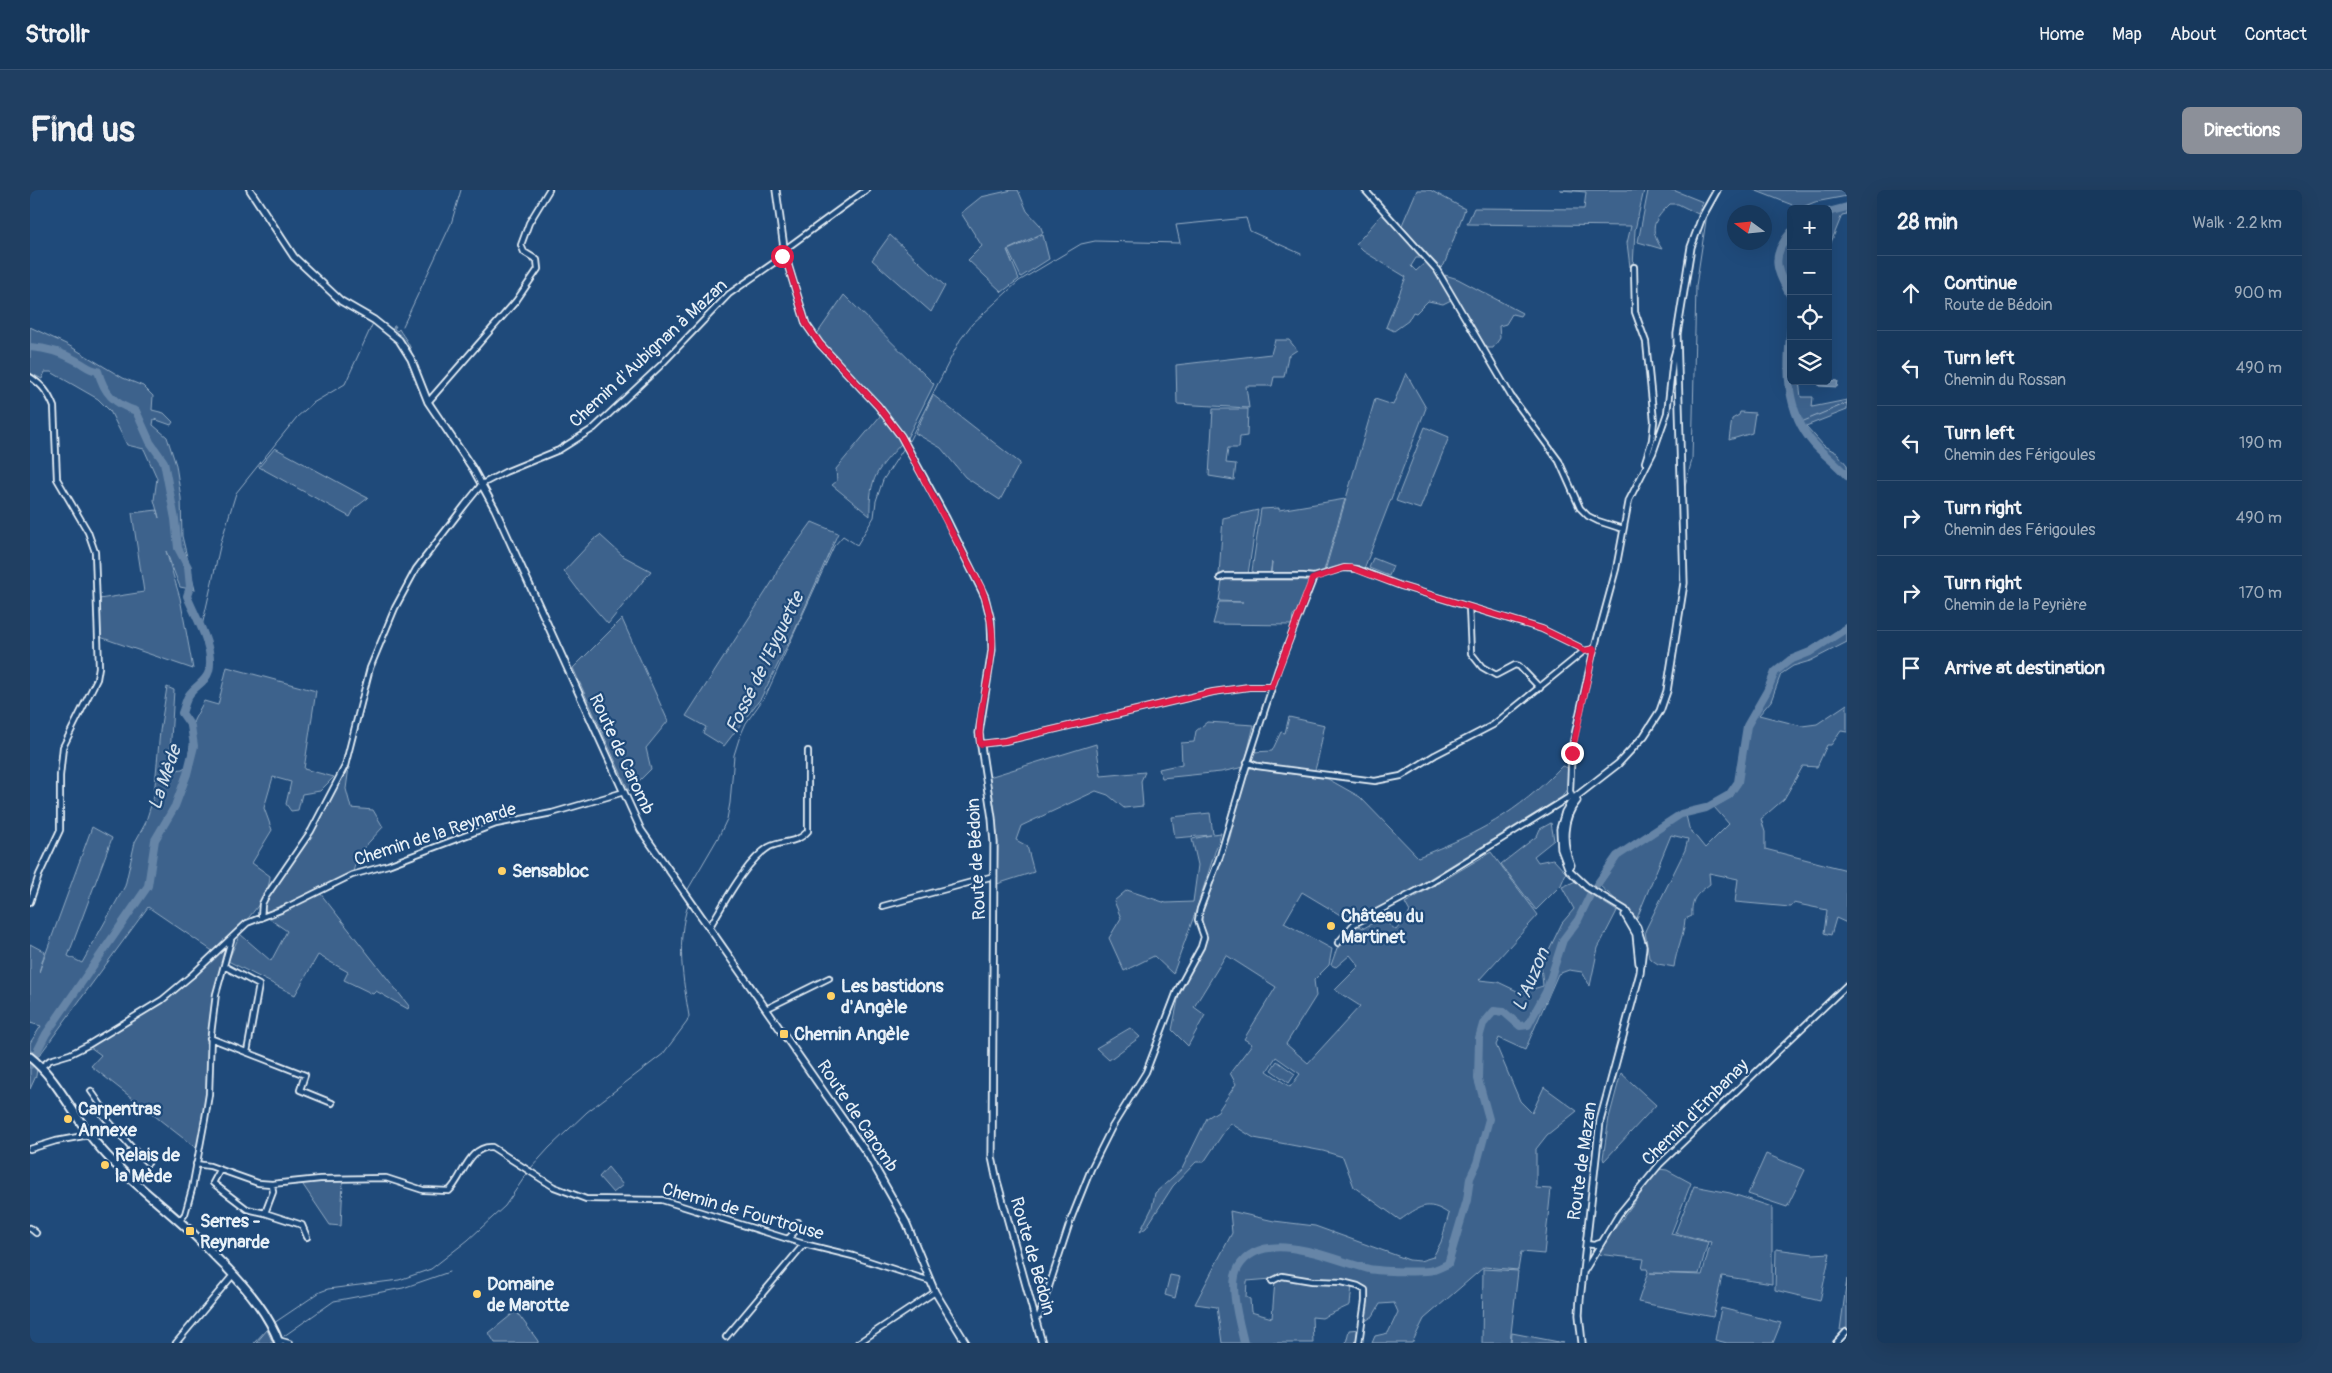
<!DOCTYPE html>
<meta charset="utf-8">
<style>
body{margin:0;font-family:Pangolin,sans-serif;background:#203f62;color:#f1f3f6}
.controls{position:absolute;right:15px;top:15px;display:grid;overflow:hidden;border-radius:8px;box-shadow:0 5px 20px #0002}
.controls button{width:45px;height:45px;display:grid;place-items:center;padding:0;border:0;border-bottom:1px solid #365272;background:#17385c;color:#f1f3f6;font:25px sans-serif}
.compass{position:absolute;left:1697px;top:15px;width:45px;height:45px;border-radius:50%;background:#17385c;box-shadow:0 5px 20px #0002;rotate:285deg}
.stop{position:absolute;width:15px;height:15px;margin:-11px;border:4px solid #e11d48;border-radius:50%;background:#fff}
.stop.end{background:#e11d48;border-color:#fff;box-shadow:0 1px 5px #0008}
.list{margin:0;padding:0;list-style:none}
h2{display:flex;justify-content:space-between;align-items:center;height:65px;margin:0;padding:0 20px;font-size:21px}
h2 small{font-size:16px;font-weight:400;color:#9eacbb}
.list li{display:grid;grid-template-columns:32px 1fr auto;gap:15px;align-items:center;box-sizing:border-box;height:75px;padding:0 20px;border-top:1px solid #365272}
.list b{display:block;font-size:19px;white-space:nowrap}
.list p{margin:0;font-size:16px;white-space:nowrap;color:#9eacbb}
.list em{font-size:16px;font-style:normal;color:#9eacbb}
.icon{flex:none;width:28px;height:28px;fill:none;stroke:currentColor;stroke-width:2;stroke-linecap:round;stroke-linejoin:round}
.map{position:relative;flex:none;width:1817px;height:1153px;overflow:hidden;border-radius:8px}
header{display:flex;align-items:center;gap:30px;box-sizing:border-box;height:70px;padding:0 25px;background:#17385c;border-bottom:1px solid #365272}
header strong{font-size:24px}
nav{display:flex;gap:28px;margin-inline-start:auto;font-size:18px}
.intro{display:flex;align-items:center;justify-content:space-between;box-sizing:border-box;height:120px;padding:0 30px}
h1{margin:0;font-size:35px}
.button{padding:12px 22px;border-radius:8px;background:#8c9099;color:#fff;font-size:18px;font-weight:700}
main{display:flex;gap:30px;padding:0 30px}
aside{flex:1;background:#17385c;border-radius:8px;box-shadow:0 5px 20px #0002}
.map>svg:first-child{display:block}
</style>
<header>
<strong>Strollr</strong>
<nav><a>Home</a><a>Map</a><a>About</a><a>Contact</a></nav>
</header>
<div class="intro"><h1>Find us</h1><a class="button">Directions</a></div>
<main>
<div class="map">
<svg width="1817" height="1153" viewBox="0 0 1817 1153">
<rect width="100%" height="100%" fill="#1f4a7a"/>
<filter id="ink" filterUnits="userSpaceOnUse"><feTurbulence type="fractalNoise" baseFrequency=".02" numOctaves="2"/><feDisplacementMap in="SourceGraphic" scale="10" xChannelSelector="R" yChannelSelector="G"/><feConvolveMatrix kernelMatrix="1 2 1 2 8 2 1 2 1" color-interpolation-filters="sRGB"/></filter>
<g filter="url(#ink)">
<path fill="#3c628c" stroke="#92aac2" fill-rule="evenodd" d="M982,0H988L997,21L1010,35L1013,43L977,60L989,89L972,102L938,70L952,56L931,23L951,7Z
M1387,0H1400L1435,19L1414,75L1411,78L1389,57L1372,35Z
M1530,0H1614L1605,40L1603,77H1600L1597,53L1601,36L1437,34L1444,18L1554,19L1556,2Z
M1621,0H1643L1673,12L1668,24L1648,14H1640C1624,30 1618,38 1632,59L1608,52L1618,1Z
M1724,0H1817V6L1785,12L1770,18Z
M1817,18V24L1812,25L1798,60V23Z
M1353,23L1394,68H1386L1381,76L1386,81L1397,71L1423,109L1413,114L1398,111L1386,123L1383,122L1378,131L1364,141L1356,137L1376,87L1333,61L1326,54Z
M1761,44V104C1748,77 1745,71 1761,44Z
M860,45L915,96L901,122L842,70Z
M1013,45L1019,69L991,87L978,60Z
M1415,85L1428,89L1492,123L1490,126L1482,124L1476,134L1469,136L1470,148L1463,158H1457L1418,95Z
M814,105L904,194L877,248L860,226L794,155L787,144Z
M364,136H366L364,139L367,141L369,139C374,148 382,155 382,167L362,141Z
M0,137L38,155L93,188L113,196L123,206L122,220L134,223L143,232L141,235L124,229L123,235L137,247L146,275L151,308L152,346L165,400L150,397L136,361L150,408L163,479L70,447L69,409L114,402L102,323L127,320L129,328L124,310L127,288L114,259L97,255L80,221L68,209L21,182H15L12,189L0,183Z
M1245,150H1259L1267,160L1258,166L1254,187H1244L1242,196H1216L1219,218L1147,214L1146,175L1241,164Z
M1761,150V191H1769L1771,207H1783L1782,217L1817,210V220L1776,236L1794,256L1807,263L1817,275V284C1802,268 1784,255 1772,236C1756,212 1760,178 1761,150Z
M1376,183L1396,218L1334,379L1312,376L1294,384L1345,209L1363,215Z
M903,205L990,273L970,310L935,287L911,258L885,243Z
M1183,219H1218L1217,246L1210,247L1209,258H1198L1196,273L1206,274L1204,290L1179,286Z
M1710,222L1725,223L1722,243L1699,250L1702,229L1709,225Z
M851,225L872,253C847,280 839,287 840,326L802,295L807,291L806,279Z
M1395,237L1419,247L1390,319L1366,311Z
M245,258L330,304L338,308L325,318L320,327L229,277Z
M1315,309L1293,384H1241L1242,372L1240,384H1224L1222,381L1231,319L1249,318V320Z
M1228,320L1218,384L1189,385L1193,328Z
M782,332L808,343L765,440L731,508L694,556L673,543L676,537L656,526L744,389L748,379Z
M570,345L593,366L621,381L578,434L549,401L534,381L563,350Z
M1343,368L1363,376L1359,386L1339,378Z
M1192,390H1278L1279,394L1269,421L1263,425L1262,435L1183,434L1189,412H1213L1189,411Z
M592,429L638,531L616,558L621,579L599,601L543,478Z
M1817,439V452L1780,471L1763,476L1751,484L1741,511L1729,525L1772,536L1787,534L1817,514V542L1811,541L1801,555H1797L1787,577L1773,576L1754,609L1731,629L1735,642V659L1817,680V733L1806,728L1801,745L1794,743L1797,720L1763,713L1760,717L1705,712L1708,689L1679,683L1680,694C1666,705 1661,708 1662,726L1655,729C1654,746 1646,760 1644,777L1628,774L1619,768L1615,741L1655,660L1658,649L1641,645L1607,728L1570,696L1589,668L1608,653L1653,625H1656L1659,638L1675,658L1699,634L1684,617L1702,607L1710,592L1719,536L1747,483L1761,472L1781,463Z
M197,477L286,501L274,579L304,587L290,601L272,604L268,620L261,621L256,614L261,592L243,587L234,618L242,640L222,673L240,686C240,712 202,745 184,762L118,717L9,866L0,860V853L11,836L0,833V754L15,762L9,782L62,637L82,648L38,766L52,773L95,696L105,652L115,634L124,606L130,541L137,497L144,500L139,581L152,579L157,576L164,530L174,511L188,515Z
M1259,527L1295,535C1292,546 1288,574 1284,582L1226,572L1221,569L1223,562L1242,561L1251,542L1255,543Z
M1177,532L1224,535L1214,577L1191,582L1132,588L1129,579L1152,574L1151,553L1164,552L1166,541Z
M1066,554L1071,586L1115,582L1111,591L1113,616L1094,618L1078,605L1066,601L991,636L986,650L997,656L1004,682L967,694L968,653L959,587Z
M317,576L319,577L316,599L321,618L343,620L353,637L328,664L323,682L239,723L236,722L234,717L236,709L278,650Z
M1532,576L1539,578L1538,597L1532,607L1370,707L1322,732L1272,702L1254,733L1302,759L1299,775L1284,790L1286,806L1256,854L1278,873L1330,816L1305,800L1329,776L1320,765L1306,777L1301,775L1307,758L1315,753L1326,735L1334,738L1351,728L1366,740L1380,722L1375,713L1461,662L1508,725L1449,790L1468,792L1487,801H1496L1513,796L1511,776L1532,733L1544,719L1532,697L1546,691L1554,700L1587,721L1568,758L1560,796L1552,782L1539,780L1528,784L1495,860L1469,848L1466,855L1490,911L1502,923L1514,897L1547,921L1517,945L1506,959V998L1521,999L1514,1064L1491,1062L1488,1080L1454,1077L1394,1129L1382,1153H1342L1345,1146L1358,1143L1368,1122L1364,1113L1350,1114L1343,1126L1334,1132L1337,1112L1330,1095L1252,1085L1242,1089L1217,1091L1216,1107L1220,1109L1221,1122L1242,1128L1245,1090L1251,1087L1322,1096L1320,1115L1292,1128L1282,1127L1283,1153H1192L1187,1117L1165,1114L1202,1043L1200,1021L1244,1031L1285,1036L1379,1070L1390,1071L1403,1067L1411,1052L1419,1024C1397,1009 1389,1017 1370,1030L1324,997L1313,967L1293,961L1224,948L1200,933L1174,972H1166L1143,996L1116,1038L1110,1042L1122,1018L1125,1003L1152,979L1177,928L1188,921L1206,894L1200,883L1222,854L1214,849L1246,797L1196,765L1164,817L1175,825L1158,856L1142,840L1149,805L1177,749L1172,732V724L1200,647L1216,584L1219,578L1298,589L1330,607L1388,667C1449,643 1486,624 1532,576ZM1246,867L1270,884L1260,897L1237,881Z
M1180,623L1183,644L1191,643L1168,715L1143,784L1124,766L1094,781L1079,748L1091,728L1084,711L1097,700L1136,713L1163,712L1168,675L1162,649L1181,645L1145,648L1142,627Z
M1521,633L1524,650L1504,666L1508,672L1523,669L1536,683L1531,695L1506,720L1471,674L1507,646L1510,639Z
M290,703L379,816L378,819L346,801L343,804L314,790L318,782L288,765L265,805L198,771L210,744L241,771L257,741L238,728Z
M199,755L186,799L178,903L167,959L61,876L71,865L60,857L136,811Z
M1100,838L1110,847L1079,870L1066,858Z
M0,871L7,878L6,886L0,899Z
M1247,871L1265,884L1259,893L1241,880Z
M1591,883L1626,915L1574,971L1573,968L1579,928Z
M1736,964L1775,980L1757,1017L1718,1004Z
M578,977L593,995L583,1003L569,987Z
M1629,979L1637,980L1661,993L1641,1044L1678,1052L1669,1084L1620,1083L1672,1085L1681,1052L1645,1043L1664,996L1700,1003L1742,1017V1094L1692,1086L1683,1127L1608,1112L1618,1082L1617,1079H1612L1614,1069L1566,1064Z
M313,991L311,1036L300,1035L271,992Z
M1746,1059L1783,1064L1800,1063L1790,1111L1745,1100Z
M1453,1079L1488,1081L1480,1153H1452Z
M1140,1085L1150,1087L1145,1108L1135,1105Z
M1817,1089V1139L1810,1140Z
M1691,1118L1751,1133L1743,1153H1697L1685,1150Z
M486,1121L508,1151V1153H465L459,1143Z
M1330,1139L1327,1153H1316L1319,1140Z
M237,1140L243,1153H226Z
M1482,1143L1534,1153H1481Z"/>
<path fill="#6685a7" stroke="#9ab0c7" d="M1799,190L1808,191L1807,197L1789,196V191Z"/>
<g fill="none" stroke-linecap="round" stroke-linejoin="round">
<path stroke="#9ab0c7" stroke-width="1" d="M373,136L421,34L431,0
M1769,233L1817,213
M878,253L930,150L942,134L989,91L1051,54L1065,51L1150,53L1146,35L1216,28L1220,41L1271,64
M1654,299L1662,270L1666,96L1677,24
M172,436L191,352L206,303L267,227L283,213L315,194L343,133
M657,701L689,646L697,629L700,613L704,565L709,549L716,533L736,505L804,356L813,346L827,355L844,327L846,311L853,290L874,258
M501,978L519,958L557,922L633,864L657,832L659,826C653,790 646,751 658,715L653,707
M244,1133L290,1102L298,1099L369,1090L401,1079L438,1050L475,1016L498,982
M254,1146L304,1111L373,1098L419,1082
M224,1153L238,1138"/>
<path stroke="#6685a7" stroke-width="8" d="M1798,22L1817,17
M1761,42C1739,67 1747,81 1761,107
M1761,137C1756,178 1755,221 1784,254C1794,265 1807,274 1817,286
M0,157C15,158 33,163 47,171C55,175 59,180 68,181C74,203 84,214 106,221L120,252L134,272L145,329L148,358L158,377L160,397L157,406C165,426 185,458 179,481C176,492 165,496 159,505C156,509 154,518 152,523L161,536L164,556L157,584L145,616L125,650L118,696L16,844L0,875
M1214,1153C1210,1135 1198,1095 1208,1078C1233,1035 1304,1071 1339,1079C1349,1081 1394,1083 1404,1080C1408,1079 1413,1076 1418,1074L1437,1010L1440,988L1447,973L1459,929L1448,889L1449,848L1453,834L1464,821L1474,822L1490,836L1498,835L1516,802L1533,750L1548,730L1561,703L1587,666L1651,624L1676,618L1699,605L1708,592L1717,536L1737,501L1745,482L1760,470L1780,462L1817,438"/>
<defs>
<path id="street" d="M1335,0L1407,80L1481,206L1529,271L1550,318L1558,326L1568,331L1593,339
M754,60L836,0
M1604,77L1605,122L1616,152L1624,231L1622,250L1615,272
M0,187C12,195 18,202 24,217L27,289L58,342L65,362L69,477L67,489L33,557L30,586V640L9,685L0,712
M398,212L486,111L508,79L507,70L494,62L491,55L499,33L519,0
M1190,388L1195,386H1273L1284,387L1314,378L1327,379L1371,396L1512,439L1549,457L1554,461
M1439,417L1441,463L1452,477L1466,485L1485,475L1489,476L1510,498
M950,554L975,551L1183,502L1219,497H1242
M1217,572L1227,576L1345,591L1371,586L1405,565L1463,535L1554,461L1564,459
M1543,609L1540,601L1542,556L1562,467L1586,379L1599,310L1623,263L1637,223L1643,169L1646,158
M853,716L964,686
M231,728L232,714L235,708L281,641L315,576L340,478L365,418L386,379L435,315L452,294L475,282L529,260L564,238L630,176L699,104L755,65
M679,738C694,714 715,672 739,657C753,650 767,654 778,641V561
M1308,753L1324,734L1394,697L1541,606
M194,776L229,795L217,862
M736,819L799,788
M180,848L275,885L270,900L302,913
M11,877L20,870L40,864L58,855L132,810L162,785L217,733L253,719L322,685L358,675L466,634L522,623L594,602
M61,901L73,918V925L103,959L86,976
M0,959L26,951L59,945
M103,959L118,973
M166,974L180,976L228,993L242,994L290,989L356,988L393,1000L419,1001C433,988 438,956 462,957L524,997L556,1009L632,1010L774,1054L823,1066L900,1091
M190,980L183,993L217,1019L235,1023L243,1002L242,994
M235,1023L272,1035L277,1047
M149,1032L155,1024L162,999L175,929L179,904L181,844L186,804L201,750
M0,1038L6,1043
M758,1049L769,1037L768,1032
M1556,1054L1564,1055L1570,1053
M1555,1080L1589,1024L1630,974L1817,795
M1242,1091L1252,1086L1282,1091L1312,1092L1328,1096L1335,1100V1111L1329,1153
M1005,1128L1009,1126L1013,1115L1041,1029L1061,979L1082,937L1116,882L1147,801L1171,757L1174,747L1168,730L1170,719L1190,666L1215,581L1248,479L1284,387
M696,1147L774,1054
M248,1150L259,1153
M146,1153L203,1085
M828,1153L905,1102
M1806,1153L1816,1142"/>
<path id="secondary" d="M220,0L264,67L311,111L344,130L369,150L381,169L398,212L443,279L465,319L611,640L838,965L876,1032L905,1102L936,1153
M746,0L755,65L776,134L790,154L848,216L871,246L916,328L955,407L961,431L962,460L949,543L962,628L964,653L962,967L967,991L1012,1153
M1541,675C1532,654 1532,628 1547,611
M1595,725L1606,744L1609,773
M1552,1153L1549,1125L1550,1109L1570,931L1610,783L1613,756L1607,737L1595,720L1557,697L1539,680L1531,659L1530,639L1535,622L1543,609L1588,574L1614,546L1630,521L1637,501L1654,393L1647,144L1661,57L1672,27L1687,0"/>
<path id="primary" d="M0,867C29,890 46,932 72,960C98,990 130,1013 159,1040C172,1052 184,1066 197,1078C218,1100 239,1124 249,1153"/>
</defs>
<use href="#street" stroke="#e8f1f8" stroke-width="8"/>
<use href="#secondary" stroke="#e8f1f8" stroke-width="9"/>
<use href="#primary" stroke="#e8f1f8" stroke-width="11"/>
<use href="#street" stroke="#1f4a7a" stroke-width="4.5"/>
<use href="#secondary" stroke="#1f4a7a" stroke-width="5.5"/>
<use href="#primary" stroke="#1f4a7a" stroke-width="7"/>
</g>
</g>
<g fill="none" stroke-linecap="round" stroke-linejoin="round" filter="url(#ink)">
<path stroke="#e11d48" stroke-width="6" d="M752,66L755,65L776,134L790,154L848,216L871,246L952,399C959,418 964,438 962,459C960,491 947,522 950,554L975,551L1183,502L1219,497H1242L1282,389L1314,378H1322L1371,396L1512,439L1549,457L1554,461L1564,459L1542,563"/>
</g>
<g fill="#ffd166" stroke="#1f4a7a" stroke-width="2">
<circle cx="472" cy="681" r="5"/>
<circle cx="1301" cy="736" r="5"/>
<circle cx="801" cy="806" r="5"/>
<rect x="749" y="839" width="10" height="10" rx="2.5"/>
<circle cx="38" cy="929" r="5"/>
<circle cx="75" cy="975" r="5"/>
<rect x="155" y="1036" width="10" height="10" rx="2.5"/>
<circle cx="447" cy="1104" r="5"/>
</g>
<g text-anchor="middle" stroke-width="4.5" stroke-linejoin="round" paint-order="stroke">
<g font-size="18" fill="#e8f1f8" stroke="#1f4a7a">
<text transform="translate(618 163) rotate(-43)" y="6">Chemin d'Aubignan à Mazan</text>
<text transform="translate(592 564) rotate(65)" y="6">Route de Caromb</text>
<text transform="translate(405 644) rotate(-18)" y="6">Chemin de la Reynarde</text>
<text transform="translate(946 669) rotate(-93)" y="6">Route de Bédoin</text>
<text transform="translate(1665 922) rotate(-45)" y="6">Chemin d'Embanay</text>
<text transform="translate(828 926) rotate(56)" y="6">Route de Caromb</text>
<text transform="translate(1552 971) rotate(-82)" y="6">Route de Mazan</text>
<text transform="translate(713 1021) rotate(16)" y="6">Chemin de Fourtrouse</text>
<text transform="translate(1003 1066) rotate(74)" y="6">Route de Bédoin</text>
</g>
<g font-size="18" font-weight="bold" fill="#e8f1f8" stroke="#1f4a7a" text-anchor="start">
<text x="482" y="687">Sensabloc</text>
<text x="1311" y="732">Château du<tspan x="1311" dy="21">Martinet</tspan></text>
<text x="811" y="802">Les bastidons<tspan x="811" dy="21">d'Angèle</tspan></text>
<text x="764" y="850">Chemin Angèle</text>
<text x="48" y="925">Carpentras<tspan x="48" dy="21">Annexe</tspan></text>
<text x="85" y="971">Relais de<tspan x="85" dy="21">la Mède</tspan></text>
<text x="170" y="1037">Serres -<tspan x="170" dy="21">Reynarde</tspan></text>
<text x="457" y="1100">Domaine<tspan x="457" dy="21">de Marotte</tspan></text>
</g>
<g font-size="19" font-style="italic" fill="#d4e1ec" stroke="#1f4a7a">
<text transform="translate(734 472) rotate(-64)" y="7">Fossé de l'Eyguette</text>
<text transform="translate(134 587) rotate(-71)" y="7">La Mède</text>
<text transform="translate(1500 789) rotate(-67)" y="7">L'Auzon</text>
</g>
</g>
</svg>
<div class="controls">
<button>+</button>
<button>−</button>
<button><svg class="icon" aria-label="locate" viewBox="0 0 24 24"><circle cx="12" cy="12" r="6"/><path d="M12 2v4M12 18v4M2 12h4M18 12h4"/></svg></button>
<button><svg class="icon" aria-label="layers" viewBox="0 0 24 24"><path d="M12 4l9 5-9 5-9-5zM3 14l9 5 9-5"/></svg></button>
</div>
<svg class="compass" viewBox="-18 -18 36 36"><path d="M0-13l5 13h-10z" fill="#e53935"/><path d="M0 13l5-13h-10z" fill="#9eacbb"/></svg>
<div class="stop" style="left:752px;top:66px"></div>
<div class="stop end" style="left:1542px;top:563px"></div>
</div>
<aside>
<h2>28 min<small>Walk · 2.2 km</small></h2>
<ul class="list">
<li><svg class="icon" aria-label="ahead" viewBox="0 0 24 24"><path d="M12 20V5M6 11l6-6 6 6"/></svg><div><b>Continue</b><p>Route de Bédoin</p></div><em>900 m</em></li>
<li><svg class="icon" aria-label="left" viewBox="0 0 24 24"><path d="M17 20v-9H6M10 6l-5 5 5 5"/></svg><div><b>Turn left</b><p>Chemin du Rossan</p></div><em>490 m</em></li>
<li><svg class="icon" aria-label="left" viewBox="0 0 24 24"><path d="M17 20v-9H6M10 6l-5 5 5 5"/></svg><div><b>Turn left</b><p>Chemin des Férigoules</p></div><em>190 m</em></li>
<li><svg class="icon" aria-label="right" viewBox="0 0 24 24"><path d="M7 20v-9h11M14 6l5 5-5 5"/></svg><div><b>Turn right</b><p>Chemin des Férigoules</p></div><em>490 m</em></li>
<li><svg class="icon" aria-label="right" viewBox="0 0 24 24"><path d="M7 20v-9h11M14 6l5 5-5 5"/></svg><div><b>Turn right</b><p>Chemin de la Peyrière</p></div><em>170 m</em></li>
<li><svg class="icon" aria-label="arrive" viewBox="0 0 24 24"><path d="M6 21V4h12l-3 4 3 4H6"/></svg><div><b>Arrive at destination</b></div></li>
</ul>
</aside>
</main>
